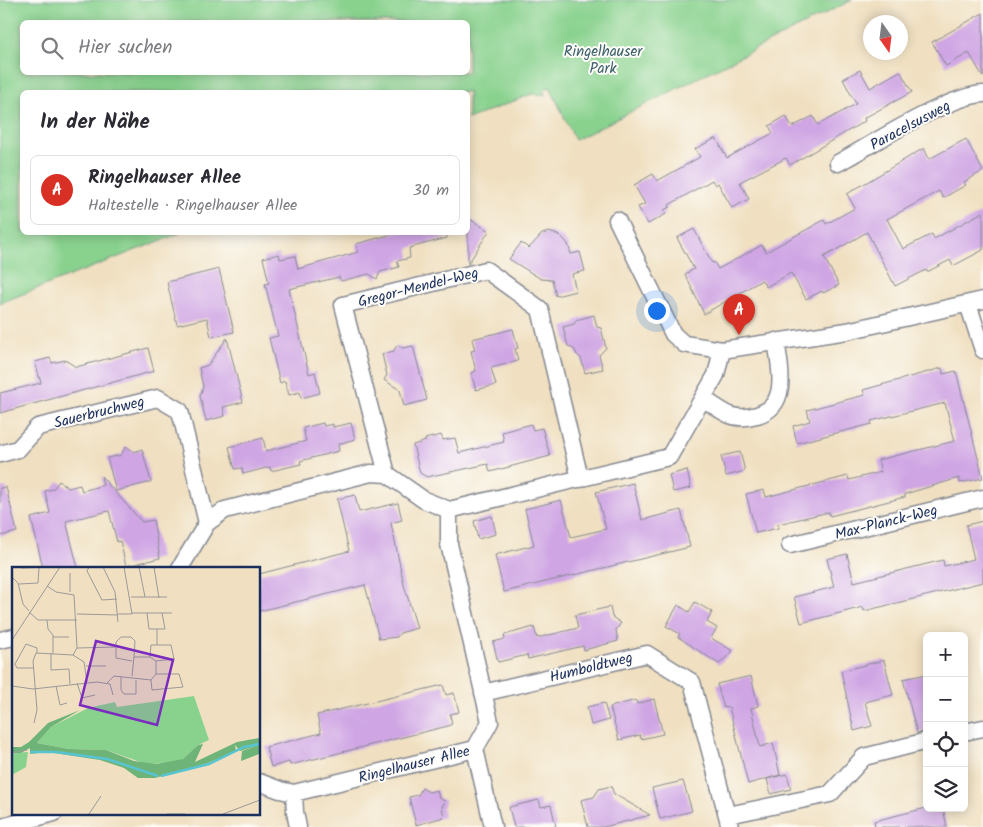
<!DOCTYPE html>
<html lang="de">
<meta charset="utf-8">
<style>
body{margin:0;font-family:Kalam,sans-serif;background:#f2f2f3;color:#2b2b33}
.controls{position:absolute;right:15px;bottom:15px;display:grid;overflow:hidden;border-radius:8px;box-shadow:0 2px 12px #0003}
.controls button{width:45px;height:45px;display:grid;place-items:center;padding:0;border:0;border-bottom:1px solid #e1e1e2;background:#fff;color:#2b2b33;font:25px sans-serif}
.compass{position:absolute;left:863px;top:15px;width:45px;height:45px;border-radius:50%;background:#fff;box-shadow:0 2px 12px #0003;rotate:166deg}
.you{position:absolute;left:656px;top:310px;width:18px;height:18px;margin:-12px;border:4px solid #fff;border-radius:50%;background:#1a73e8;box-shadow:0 0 0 8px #1a73e833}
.badge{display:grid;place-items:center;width:32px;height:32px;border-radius:50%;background:#d93025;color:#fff;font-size:16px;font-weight:700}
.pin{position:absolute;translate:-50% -41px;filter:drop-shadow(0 1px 2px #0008)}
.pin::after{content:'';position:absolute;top:26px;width:18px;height:15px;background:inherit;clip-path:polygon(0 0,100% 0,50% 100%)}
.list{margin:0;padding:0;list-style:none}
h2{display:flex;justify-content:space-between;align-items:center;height:65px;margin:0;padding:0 20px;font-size:21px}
h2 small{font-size:16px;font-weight:400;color:#7c7c81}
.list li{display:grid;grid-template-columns:32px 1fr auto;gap:15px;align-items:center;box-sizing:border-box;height:70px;margin:0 10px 10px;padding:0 10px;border:1px solid #e1e1e2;border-radius:8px}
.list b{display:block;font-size:19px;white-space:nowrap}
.list p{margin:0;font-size:16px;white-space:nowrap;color:#7c7c81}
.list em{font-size:16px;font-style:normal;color:#7c7c81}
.icon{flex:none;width:28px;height:28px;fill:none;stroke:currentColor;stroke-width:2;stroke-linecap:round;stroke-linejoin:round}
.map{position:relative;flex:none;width:983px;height:827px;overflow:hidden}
.search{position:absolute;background:#fff;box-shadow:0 2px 12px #0003;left:20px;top:20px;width:450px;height:55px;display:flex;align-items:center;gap:12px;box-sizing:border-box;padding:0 18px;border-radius:8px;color:#7c7c81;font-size:19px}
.panel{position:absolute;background:#fff;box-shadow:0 2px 12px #0003;left:20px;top:90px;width:450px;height:145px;border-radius:8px}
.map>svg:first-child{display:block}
</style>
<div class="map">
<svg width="983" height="827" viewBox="0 0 983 827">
<rect width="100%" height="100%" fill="#fdfcf7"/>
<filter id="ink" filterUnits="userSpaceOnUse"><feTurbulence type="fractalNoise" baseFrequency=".02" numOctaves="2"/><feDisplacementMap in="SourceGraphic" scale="10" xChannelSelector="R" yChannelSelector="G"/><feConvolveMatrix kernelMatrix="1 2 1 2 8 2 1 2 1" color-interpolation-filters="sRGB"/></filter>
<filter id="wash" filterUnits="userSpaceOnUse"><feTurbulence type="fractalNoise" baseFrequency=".0096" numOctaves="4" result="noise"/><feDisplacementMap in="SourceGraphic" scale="20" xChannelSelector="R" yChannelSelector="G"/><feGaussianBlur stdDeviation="1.12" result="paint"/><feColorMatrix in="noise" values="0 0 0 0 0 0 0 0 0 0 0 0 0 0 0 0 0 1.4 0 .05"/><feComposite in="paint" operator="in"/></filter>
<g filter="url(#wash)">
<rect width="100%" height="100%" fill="#f0e0c1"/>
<path fill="#89d28e" stroke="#528076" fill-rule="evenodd" d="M0,0H852L575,140L550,87L543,90L545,95L532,94L468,119V92H22V232L180,233L0,303ZM22,22H468V72H22Z"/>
<g id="blocks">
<path fill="#cfa5e4" d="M983,13V77L969,53L946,66L932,42Z
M860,70L870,88L900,71L912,92L864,118L865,121L790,165L786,158L740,182L749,199L732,208L718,183L715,185L712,180L669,205L670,207L664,210L666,214L648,224L638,207L645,204L634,185L653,174L657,181L700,157L695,149L716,138L727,158L773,133L769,126L786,116L792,127L813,116L818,125L856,104L843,79Z
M966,139L983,171L964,182L966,185L943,198L939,191L887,219L903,249L932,234L934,239L983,212V250L953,266L950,260L927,272L926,270L895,286L867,232L824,257L839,285L823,293L822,291L806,299L791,273L766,287L762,280L704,314L685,274L694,269L677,238L694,229L712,263L714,262L718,269L762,245L766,252L824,220L826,224L855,208L847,194L924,148L929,159Z
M468,218L489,231L468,264Z
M400,232H447V238L409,248L410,258L397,261L399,267L380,272L377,279L369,274L341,281L339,277L289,289L309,374L315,372L320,393L301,398L300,392L289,395L285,381L280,383L269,338L278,336L265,284L269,283L263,258L279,254L280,259L295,256L298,269L358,252L356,244Z
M549,232L561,236L568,244L571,254L580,252L585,271L572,274L576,291L556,296L552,280L541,279L509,259L521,243L529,248L542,234Z
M219,269L234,332L211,337L207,318L177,325L167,282Z
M594,315L597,327L601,328L606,348L599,355L603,369L585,373L581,358L577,355L575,350L568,346L563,327L574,324L576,320Z
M513,329L518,348L515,349L518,361L491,368L496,385L476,390L471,373L476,371L471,351L475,350L472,339Z
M227,338L243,402L223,407L225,416L206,421L200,396L203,387L199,368L208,365Z
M397,345L403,348L413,346L427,400L404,406L400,390L384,380L387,375L382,354L394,351Z
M148,348L154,371L0,413V393L41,383L35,362L50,358L52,363L65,360L76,367Z
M942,368L943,374L956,371L983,478L960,483L959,478L905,494V497L830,516L829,512L778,524V528L756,533L746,494L764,490L766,497L848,476L849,480L881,472L878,460L955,441L945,403L871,421L872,424L797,443L793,426L810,421L807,410L865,395L863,390Z
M323,423L324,426L333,424V427L351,423L355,439L338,444L339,451L300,461L301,464L271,471L270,467L243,474L242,468L235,469L229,447L263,438L266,451L306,441L303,428Z
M531,424L533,430L542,428L550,456L490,472L488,464L427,477L420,473L413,445L426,441L425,439L441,435L443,440L455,438L459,453L504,442L502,432Z
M126,446L134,452L142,449L151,482L116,491L107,458L121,455Z
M740,452L745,471L726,476L721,456Z
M687,470L691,488L673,492L669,475Z
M101,476L142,522L153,520L160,558L126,566L120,541L117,542L109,511L66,521L78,568H43L31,518L50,513L45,491L53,489L59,481L68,488L80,485L82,491L103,485Z
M633,483L642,520L681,510L690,547L504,592L495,555L534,545L525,509L561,500L571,537L606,529L596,492Z
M6,487L17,532L0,536V488Z
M355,495L359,512L398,503L402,520L391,523L404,585L417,628L400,633L397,637L379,639L365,585L259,611V574L349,551L337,499Z
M492,516L496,534L478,539L474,521Z
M983,521V582L864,611L863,607L801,623L794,597L834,587L827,559L847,554L854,582L943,560L944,566L974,559L966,525Z
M695,602L712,612L707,622L717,628L711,638L733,651L719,664L678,637L680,634L666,626L678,605L689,612Z
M610,607L612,617L621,623L616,630L618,641L584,650L583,646L528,659L527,655L498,662L493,642L505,639L504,635L534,627L537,638L578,628L575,615Z
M884,660L893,695L865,702L872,726L854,731L841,671Z
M927,674V731L917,733L903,679Z
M751,676L758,706L751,708L760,747L773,743L780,775L748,784L729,707L724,708L717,684Z
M443,685L446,695L454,693L459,712L450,714L452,724L448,726L290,765L289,762L271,767L266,747L321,733L317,715Z
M654,699L663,734L641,739L640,735L619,740L610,707L636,700L637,704Z
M604,703L609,720L591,725L587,707Z
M787,774L791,789L771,794L767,779Z
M683,781L692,811L660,819L652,788Z
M611,786L614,794L650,815L604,827H588L581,800L594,797L599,789Z
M422,788L429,792L437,790L439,798L445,801L442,807L444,817L416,825L409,797L418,795Z
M539,800L541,807L551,805L556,827H514L509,807Z
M926,808H943L947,827H875L874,821Z"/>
</g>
</g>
<g filter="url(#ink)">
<use href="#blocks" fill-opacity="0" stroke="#868890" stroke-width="1"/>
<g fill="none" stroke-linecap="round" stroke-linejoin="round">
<defs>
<path id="minor" d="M838,163C873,144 947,96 983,94
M617,220L673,334L684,344L722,350L847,331L983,300
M968,304L983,350
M704,399C712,404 721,411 730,415C739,419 748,417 757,415C790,406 780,366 776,341
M0,454L18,449L38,427L158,398L180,411L207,523
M387,474L343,305L486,270L540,309L580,479
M790,545L983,498
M180,568L207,523L225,510L371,473L387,474L424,500L449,510L669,457L716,375L722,350
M0,640L14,637
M483,693L647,654L692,682L730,827
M964,732L983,728
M475,749L493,827
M259,782L280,790L294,793L475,749L490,722L449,544V510
M294,793L295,812L298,827
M728,815L830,794L864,757L927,741
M2,827L54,813"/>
</defs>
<use href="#minor" stroke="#868890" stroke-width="19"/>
<use href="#minor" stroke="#fff" stroke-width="16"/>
</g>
</g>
<g text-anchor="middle" stroke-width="4" stroke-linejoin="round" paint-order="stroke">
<g font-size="15" fill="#3c606c" stroke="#fdfcf7">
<text x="603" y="56">Ringelhauser<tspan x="603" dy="17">Park</tspan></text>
</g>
<g font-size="15" fill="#1b2f5e" stroke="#fdfcf7">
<text transform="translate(910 125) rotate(-28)" y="5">Paracelsusweg</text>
<text transform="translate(418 287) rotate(-14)" y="5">Gregor-Mendel-Weg</text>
<text transform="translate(99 412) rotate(-14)" y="5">Sauerbruchweg</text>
<text transform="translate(886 522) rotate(-14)" y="5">Max-Planck-Weg</text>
<text transform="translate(591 667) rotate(-14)" y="5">Humboldtweg</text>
<text transform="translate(414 764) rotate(-14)" y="5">Ringelhauser Allee</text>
</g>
</g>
<g transform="translate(12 567)">
<rect width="248" height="248" fill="#f0e0c1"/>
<path d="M182,129L197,173L186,178L171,192L161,196L134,197L94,183L57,182L25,176L39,160L76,141L103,135L105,140ZM16,185L14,200L0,208V186Z" fill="#89d28e"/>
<path d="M68,143L39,160L25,176L57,182L94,183L122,194L145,197L171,192L186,178L191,177L183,195L225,175L247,171V187L229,194L230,184L244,179L228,184L223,178L224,184L196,196L143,211H126L112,201L88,193L35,185L18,187V181L9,186H0V180H9L17,175L36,156Z" fill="#6eb479"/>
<path fill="none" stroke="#58c4d2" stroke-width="2.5" d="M18,185H44L95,192L146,209M149,209L197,197L232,180L248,177"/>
<path fill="none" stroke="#9b9999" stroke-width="1" d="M77,0L75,4L90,33L105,32M91,0L103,25L106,55M127,0L133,30M142,0L147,31M9,1L37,0M0,10L6,16L11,37L17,44M7,17L26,16L27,1M35,19L44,25L62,28L65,81L61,88M58,25V6M119,30H155M17,45L26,53H35L36,62L41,68V86M120,46H160M135,46L137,62H153L150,46M65,47L106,48M106,47H120L112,0M35,53H65M145,62V78M41,70H57M0,73L48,0M65,81L104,80M39,86V103L57,102L58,117M138,90L139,78H159L162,92L144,94M120,94L104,91V75L109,70H119L123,74L122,90M74,99H94M21,101H5L3,97L14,77L25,81V86M109,109V123L112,127H124V113M139,113L140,123L171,120L167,107H144M65,116L70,131L83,128M95,116L102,109L139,113L144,107V94L138,90H122L120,109M0,119L21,122L85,115L98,117L101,128M44,119L48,138L55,136M22,156L25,143L21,94L24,86L61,88L72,95L75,115M0,186L15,183M77,247L89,229M155,247H173M211,247L248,233"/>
<path fill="#7b2cbf" fill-opacity="0.15" stroke="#7b2cbf" stroke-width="2.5" d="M84,74L161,93L145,158L68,138Z"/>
<rect width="248" height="248" fill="none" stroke="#1b2f5e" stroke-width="2.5"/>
</g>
</svg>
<div class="controls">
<button>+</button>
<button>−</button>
<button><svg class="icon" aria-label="locate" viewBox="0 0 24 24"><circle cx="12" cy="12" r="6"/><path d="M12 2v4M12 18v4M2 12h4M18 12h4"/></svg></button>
<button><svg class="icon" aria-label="layers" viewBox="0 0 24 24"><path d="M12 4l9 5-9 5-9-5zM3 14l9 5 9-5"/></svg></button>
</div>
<svg class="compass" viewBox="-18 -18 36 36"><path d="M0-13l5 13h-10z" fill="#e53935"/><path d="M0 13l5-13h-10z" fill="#7c7c81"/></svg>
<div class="you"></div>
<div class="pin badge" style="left:739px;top:335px">A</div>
<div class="search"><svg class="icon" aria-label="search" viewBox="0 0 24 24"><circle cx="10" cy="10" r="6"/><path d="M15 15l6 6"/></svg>Hier suchen</div>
<section class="panel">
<h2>In der Nähe<small></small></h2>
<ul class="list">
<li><span class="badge">A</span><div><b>Ringelhauser Allee</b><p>Haltestelle · Ringelhauser Allee</p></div><em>30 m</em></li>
</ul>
</section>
</div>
